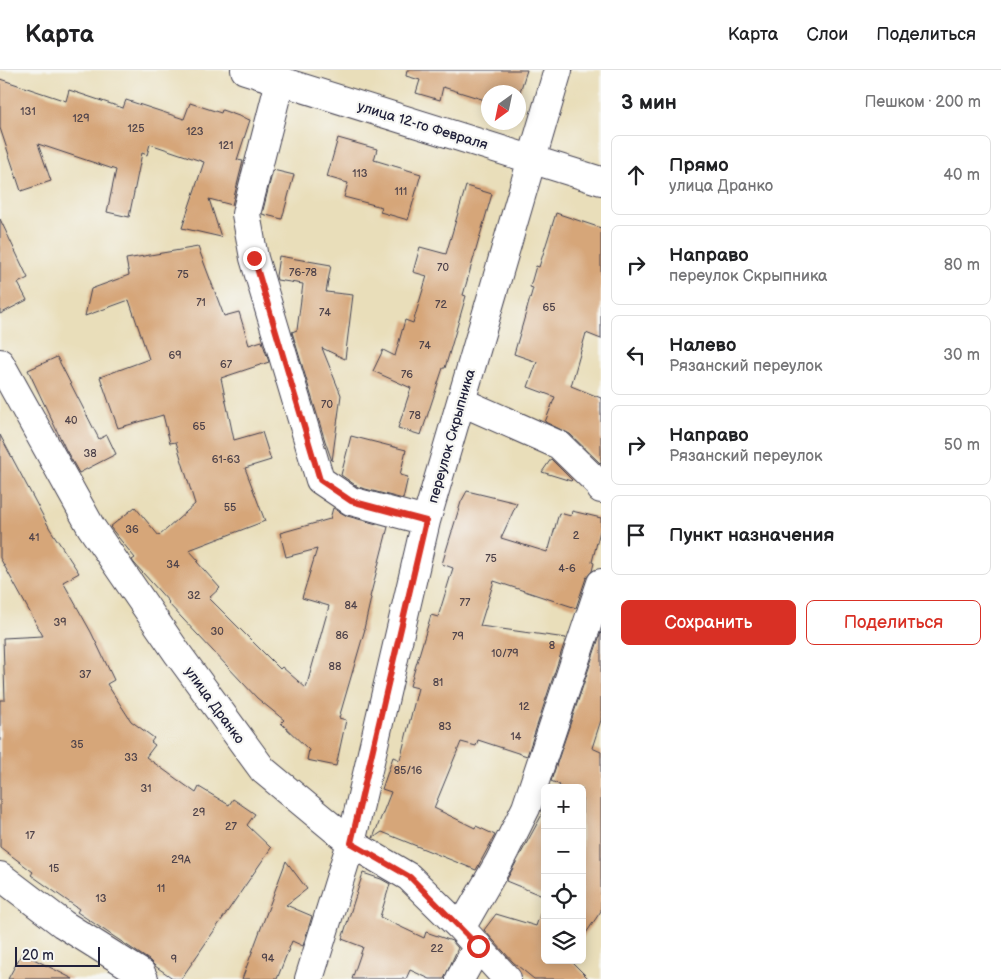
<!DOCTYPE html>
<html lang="ru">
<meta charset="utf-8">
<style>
body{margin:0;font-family:"Balsamiq Sans",sans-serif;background:#f2f2f2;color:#202124}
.controls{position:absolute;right:15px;bottom:15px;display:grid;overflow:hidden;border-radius:8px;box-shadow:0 2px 12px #0003}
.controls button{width:45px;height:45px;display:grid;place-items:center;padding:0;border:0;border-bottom:1px solid #e0e0e0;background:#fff;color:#202124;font:25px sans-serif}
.compass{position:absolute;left:481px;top:15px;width:45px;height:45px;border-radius:50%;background:#fff;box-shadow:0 2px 12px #0003;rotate:213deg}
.scale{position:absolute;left:15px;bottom:12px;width:85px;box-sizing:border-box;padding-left:5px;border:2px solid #22223b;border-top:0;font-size:14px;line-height:18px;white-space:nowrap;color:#22223b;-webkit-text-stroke:4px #f6f6f2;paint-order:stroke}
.stop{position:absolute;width:15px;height:15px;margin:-11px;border:4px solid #d93025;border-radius:50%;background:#fff}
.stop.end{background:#d93025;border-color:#fff;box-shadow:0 1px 5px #0008}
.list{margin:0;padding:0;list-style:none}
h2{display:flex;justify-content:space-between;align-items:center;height:65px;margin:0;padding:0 20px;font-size:21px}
h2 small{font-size:16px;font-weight:400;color:#757577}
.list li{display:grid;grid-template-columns:32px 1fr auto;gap:15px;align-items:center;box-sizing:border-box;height:80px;margin:0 10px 10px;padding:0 10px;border:1px solid #e0e0e0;border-radius:8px}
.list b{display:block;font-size:19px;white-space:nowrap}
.list p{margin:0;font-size:16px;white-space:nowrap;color:#757577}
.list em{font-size:16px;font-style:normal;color:#757577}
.actions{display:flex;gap:10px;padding:15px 20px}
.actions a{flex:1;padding:11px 0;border:1px solid #d93025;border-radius:8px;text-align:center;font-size:18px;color:#d93025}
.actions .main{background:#d93025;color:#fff}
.icon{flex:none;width:28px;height:28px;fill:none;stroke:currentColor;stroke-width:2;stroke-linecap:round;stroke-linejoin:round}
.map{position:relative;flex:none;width:601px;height:909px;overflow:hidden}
header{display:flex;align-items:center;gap:30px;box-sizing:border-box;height:70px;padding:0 25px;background:#fff;border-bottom:1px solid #e0e0e0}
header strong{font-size:24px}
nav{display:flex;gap:28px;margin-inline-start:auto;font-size:18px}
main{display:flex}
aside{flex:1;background:#fff}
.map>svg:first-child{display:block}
</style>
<header>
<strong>Карта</strong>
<nav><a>Карта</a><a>Слои</a><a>Поделиться</a></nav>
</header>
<main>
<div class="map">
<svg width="601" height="909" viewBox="0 0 601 909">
<rect width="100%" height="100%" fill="#f6f6f2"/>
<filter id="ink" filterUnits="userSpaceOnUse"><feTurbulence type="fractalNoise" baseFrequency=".02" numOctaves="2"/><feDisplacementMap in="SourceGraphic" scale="10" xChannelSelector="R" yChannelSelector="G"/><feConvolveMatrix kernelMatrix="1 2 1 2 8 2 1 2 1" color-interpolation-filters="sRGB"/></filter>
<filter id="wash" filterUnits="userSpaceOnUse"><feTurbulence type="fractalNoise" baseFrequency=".0096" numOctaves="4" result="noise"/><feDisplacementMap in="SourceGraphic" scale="20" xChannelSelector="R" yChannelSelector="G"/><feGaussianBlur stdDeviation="1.12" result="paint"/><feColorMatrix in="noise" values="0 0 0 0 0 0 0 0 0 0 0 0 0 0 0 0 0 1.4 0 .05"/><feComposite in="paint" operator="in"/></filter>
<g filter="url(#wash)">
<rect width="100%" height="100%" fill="#e9deba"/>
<g id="blocks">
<path fill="#d6a679" d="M407,0H527L518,28V22H488V31L443,17L440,30L416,23L420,10L406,6Z
M0,9L66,31L69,20L123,38L126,30L184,49L190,33L221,43L222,40L250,50L237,90L243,91L232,135L209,129L221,167L182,158L204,92L150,74L147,85L142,83L129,147L107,142L116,100L38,74L51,111L21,121L0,58Z
M338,68L377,79L374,90L421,104L408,150L380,142L382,137L344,127L348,113L327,107Z
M273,100L294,105L282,149L262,144Z
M466,116L492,124L463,225L466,226L445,298H443L421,365L398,358L411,318L373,301L383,280L395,286L405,250L413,253L427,206L413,202L420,177L446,184Z
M556,143L601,158V269L586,263L571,316L601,328V394L570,364L545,352L555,327L528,317L537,292L514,284L533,218L530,217L536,196L539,197Z
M0,149L28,208L18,213L27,230L0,244Z
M198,177L224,246L239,242L249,275L262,271L269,292L221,308L234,370L262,362L271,390L245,398L265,451L189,480L199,491L197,492L220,518L209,528L280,599L282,597L306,618L329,536L302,528L317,479L286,487L280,463L330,449L333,438L347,446L388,457L370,527L371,528L364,559H365L339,648L346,650L336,696L307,690L309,680L281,653L284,650L257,628L168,533L169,532L134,493L132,490L135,488L110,457L135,437L159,466L195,434L176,372L170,373L163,345L118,358L100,307L149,289L129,230L85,246L91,219L129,205L126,189Z
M279,186L331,195L326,222L353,225L345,289L322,278L341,325L332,391L325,371L292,262L297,260L303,214L277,210L276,206Z
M57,287L99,369L107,365L116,384L79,403L66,380L28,300Z
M0,365L50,459L79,503L63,512L91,562L114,610L107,614L131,651L154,668L151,672L155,675L146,687L196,723L199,717L229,735L233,729L255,744L247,755L271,778L181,909H174L155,896L149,890L77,842L79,839L31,805L33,802L0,777V630H5L3,568L43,566L0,488Z
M351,366L406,380L400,405L408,407L403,429L358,417L341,405Z
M551,389L572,410L571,411L542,402Z
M467,421L517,433L501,468L547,482L548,478L549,479L559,443L571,446L572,441L601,448V457L592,492L594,493L592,501L586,508L576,538L494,511L480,556L566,568L527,686L478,670L476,676L461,672L434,738L475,758L476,756L495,765L476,800L382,762L373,768L391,722L382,719L393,687L400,690L418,618L410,616L416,595L431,545L438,547L453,498L442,494L461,432Z
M601,562V650L592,678L601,682V841L582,869V718H558L560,715L551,711Z
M545,739V827L506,811Z
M286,791L307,819L286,835L312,846L303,876L292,871L277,909H242Z
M363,803L381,809L390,814L380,847L424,868L426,862L452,871L458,878L444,909H430L410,900L406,909H352L363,877L342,869Z
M545,830V890H570L589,909H534L513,892L484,860L496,844L536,856Z
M22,883L73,909H8Z"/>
</g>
</g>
<g filter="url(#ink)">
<use href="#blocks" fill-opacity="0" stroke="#403e4e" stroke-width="1"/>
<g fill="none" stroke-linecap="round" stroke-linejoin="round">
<defs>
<path id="minor" d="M245,0L601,111
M280,11L246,144L254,188L320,410L351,431L426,451
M0,293L91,457L178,584L263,700L351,773L409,807L461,858L507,909
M462,332L559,375L598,413L601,419
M0,806L63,854L141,903L144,909
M461,858L499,792L526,738L601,513
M309,909L351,773L426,451L558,0
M460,909L478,876"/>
</defs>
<use href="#minor" stroke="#403e4e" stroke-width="30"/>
<use href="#minor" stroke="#fff" stroke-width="28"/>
</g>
</g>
<g fill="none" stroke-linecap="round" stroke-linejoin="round" filter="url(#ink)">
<path stroke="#d93025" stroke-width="6" d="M254,188L320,410L351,431L426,451L351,773L410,807L478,876"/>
</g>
<g text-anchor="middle" stroke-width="4.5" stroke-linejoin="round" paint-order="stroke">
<g font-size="11" fill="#4f434a">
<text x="28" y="45">131</text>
<text x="81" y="52">129</text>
<text x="136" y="62">125</text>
<text x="195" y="65">123</text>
<text x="226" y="79">121</text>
<text x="360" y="107">113</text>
<text x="401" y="125">111</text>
<text x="443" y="201">70</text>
<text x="303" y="206">76-78</text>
<text x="183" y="208">75</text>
<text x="201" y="236">71</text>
<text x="441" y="238">72</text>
<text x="549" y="241">65</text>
<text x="325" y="246">74</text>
<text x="425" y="279">74</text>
<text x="175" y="289">69</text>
<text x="226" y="298">67</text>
<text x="407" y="308">76</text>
<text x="327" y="338">70</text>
<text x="415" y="349">78</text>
<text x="71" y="354">40</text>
<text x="199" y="360">65</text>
<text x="90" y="387">38</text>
<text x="226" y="393">61-63</text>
<text x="230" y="441">55</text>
<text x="132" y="463">36</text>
<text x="576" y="469">2</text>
<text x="34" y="471">41</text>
<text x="491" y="492">75</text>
<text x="173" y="498">34</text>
<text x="567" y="502">4-6</text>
<text x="194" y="529">32</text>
<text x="465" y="536">77</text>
<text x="351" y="539">84</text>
<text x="60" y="556">39</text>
<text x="217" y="565">30</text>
<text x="342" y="569">86</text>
<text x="458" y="570">79</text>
<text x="552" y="579">8</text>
<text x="505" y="587">10/79</text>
<text x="335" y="600">88</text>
<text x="85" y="608">37</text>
<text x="438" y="616">81</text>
<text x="524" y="640">12</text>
<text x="445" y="660">83</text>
<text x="516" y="670">14</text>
<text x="77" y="678">35</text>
<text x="131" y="691">33</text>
<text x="408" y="704">85/16</text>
<text x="146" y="722">31</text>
<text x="199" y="746">29</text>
<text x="231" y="760">27</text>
<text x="30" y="769">17</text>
<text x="181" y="793">29А</text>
<text x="54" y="802">15</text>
<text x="161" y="822">11</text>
<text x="101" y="832">13</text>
<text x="437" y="882">22</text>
<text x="268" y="892">94</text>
<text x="174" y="893">9</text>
</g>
<g font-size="14" fill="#22223b" stroke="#f6f6f2">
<text transform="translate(423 55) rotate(17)" y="5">улица 12-го Февраля</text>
<text transform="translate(451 366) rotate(-74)" y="5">переулок Скрыпника</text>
<text transform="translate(215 635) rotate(54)" y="5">улица Дранко</text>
</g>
</g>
</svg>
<div class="controls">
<button>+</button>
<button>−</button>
<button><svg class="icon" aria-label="locate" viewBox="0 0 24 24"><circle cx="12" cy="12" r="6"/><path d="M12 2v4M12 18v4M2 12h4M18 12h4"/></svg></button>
<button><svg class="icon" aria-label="layers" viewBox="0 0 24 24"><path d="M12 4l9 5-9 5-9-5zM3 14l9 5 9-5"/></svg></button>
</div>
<svg class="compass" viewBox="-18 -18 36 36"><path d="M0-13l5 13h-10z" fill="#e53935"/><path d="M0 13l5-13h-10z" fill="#757577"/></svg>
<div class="scale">20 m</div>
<div class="stop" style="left:478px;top:876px"></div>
<div class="stop end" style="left:254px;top:188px"></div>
</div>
<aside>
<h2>3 мин<small>Пешком · 200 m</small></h2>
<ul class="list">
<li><svg class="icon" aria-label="ahead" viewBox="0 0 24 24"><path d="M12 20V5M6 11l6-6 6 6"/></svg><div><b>Прямо</b><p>улица Дранко</p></div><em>40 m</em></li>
<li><svg class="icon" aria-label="right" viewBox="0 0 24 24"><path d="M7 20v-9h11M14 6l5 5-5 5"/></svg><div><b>Направо</b><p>переулок Скрыпника</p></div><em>80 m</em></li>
<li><svg class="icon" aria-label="left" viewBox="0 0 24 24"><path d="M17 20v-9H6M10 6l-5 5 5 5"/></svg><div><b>Налево</b><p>Рязанский переулок</p></div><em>30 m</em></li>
<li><svg class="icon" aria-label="right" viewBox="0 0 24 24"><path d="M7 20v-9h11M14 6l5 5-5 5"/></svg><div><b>Направо</b><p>Рязанский переулок</p></div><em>50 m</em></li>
<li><svg class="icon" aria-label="arrive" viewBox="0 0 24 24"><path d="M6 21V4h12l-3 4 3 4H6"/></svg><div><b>Пункт назначения</b></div></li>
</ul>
<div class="actions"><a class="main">Сохранить</a><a>Поделиться</a></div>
</aside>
</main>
